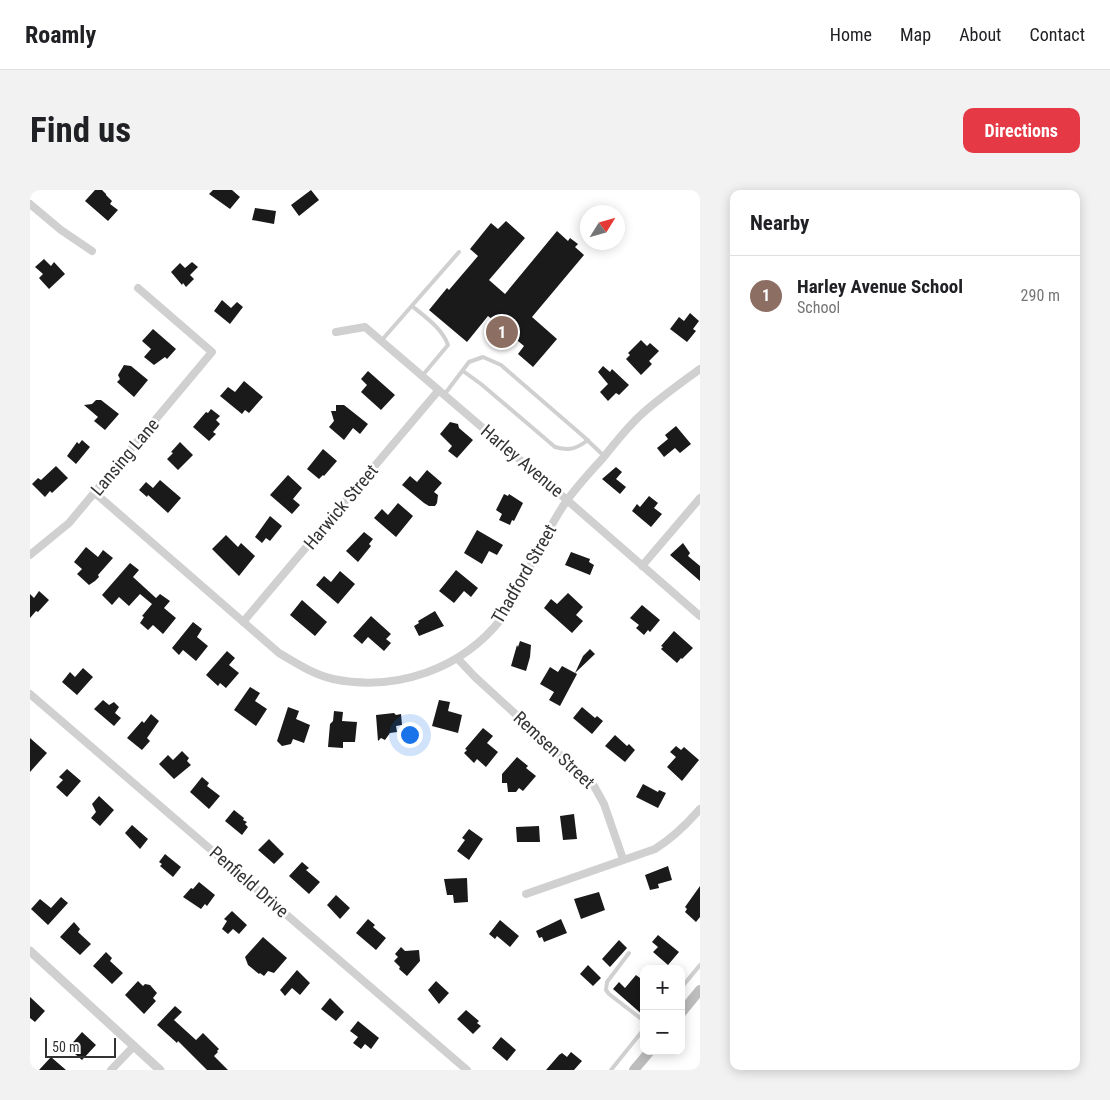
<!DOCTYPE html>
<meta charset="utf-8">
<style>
body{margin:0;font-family:"Roboto Condensed",sans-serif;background:#f2f2f2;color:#202124}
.controls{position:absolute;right:15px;bottom:15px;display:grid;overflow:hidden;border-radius:10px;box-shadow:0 2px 12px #0003}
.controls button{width:45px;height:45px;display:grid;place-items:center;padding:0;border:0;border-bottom:1px solid #e0e0e0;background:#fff;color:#202124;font:25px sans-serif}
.compass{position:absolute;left:550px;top:15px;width:45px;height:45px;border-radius:50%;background:#fff;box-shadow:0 2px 12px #0003;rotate:53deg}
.scale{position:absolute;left:15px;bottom:12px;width:71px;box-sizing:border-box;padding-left:5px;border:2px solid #333;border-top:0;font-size:14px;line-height:18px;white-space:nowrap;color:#333;-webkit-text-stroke:4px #fff;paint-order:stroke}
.you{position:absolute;left:379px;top:544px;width:18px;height:18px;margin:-12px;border:4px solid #fff;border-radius:50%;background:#1a73e8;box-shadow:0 0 0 8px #1a73e833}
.badge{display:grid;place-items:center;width:32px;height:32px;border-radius:50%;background:#e63946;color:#fff;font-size:16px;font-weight:700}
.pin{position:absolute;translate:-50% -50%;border:2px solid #fff;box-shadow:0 1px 5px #0006}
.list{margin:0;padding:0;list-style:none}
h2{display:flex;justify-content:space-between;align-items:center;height:65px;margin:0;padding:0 20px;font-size:21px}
h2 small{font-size:16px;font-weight:400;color:#757577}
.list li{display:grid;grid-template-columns:32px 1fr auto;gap:15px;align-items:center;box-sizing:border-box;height:80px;padding:0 20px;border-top:1px solid #e0e0e0}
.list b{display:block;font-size:19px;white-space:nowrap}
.list p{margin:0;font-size:16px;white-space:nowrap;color:#757577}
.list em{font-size:16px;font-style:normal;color:#757577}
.map{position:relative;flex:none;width:670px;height:880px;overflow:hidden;border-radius:10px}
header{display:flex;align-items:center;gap:30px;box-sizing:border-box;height:70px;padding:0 25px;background:#fff;border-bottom:1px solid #e0e0e0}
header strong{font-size:24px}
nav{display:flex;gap:28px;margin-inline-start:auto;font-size:18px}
.intro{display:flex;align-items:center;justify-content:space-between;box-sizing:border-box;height:120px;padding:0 30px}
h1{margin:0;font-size:35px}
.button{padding:12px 22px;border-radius:10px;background:#e63946;color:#fff;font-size:18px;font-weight:700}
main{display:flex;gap:30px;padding:0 30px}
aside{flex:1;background:#fff;border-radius:10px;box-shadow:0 2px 12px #0003}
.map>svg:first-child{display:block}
</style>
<header>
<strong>Roamly</strong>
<nav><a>Home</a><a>Map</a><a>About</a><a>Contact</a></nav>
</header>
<div class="intro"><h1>Find us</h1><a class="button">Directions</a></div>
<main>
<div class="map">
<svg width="670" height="880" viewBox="0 0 670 880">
<rect width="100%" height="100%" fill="#fff"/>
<path fill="#1a1a1a" d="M65,0H72L76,4V5L82,11L80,14L88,20L78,31L55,11Z
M183,0H202L210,7L200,19L179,4Z
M281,0L289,10L269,26L261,15Z
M225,18L246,21L244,34L222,30Z
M476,31L495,48L459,90L475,104L527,41L538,51L540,48L548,54L545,57L554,65L502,127L527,149L503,177L488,164L494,156L458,126L437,152L399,120L417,98L419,100L448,66L440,59L461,33L468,39Z
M14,69L21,76L24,72L35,84L19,99L9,88L13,84L5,77Z
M162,72L168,77L160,85L164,89L156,97L153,93L152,95L141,82L150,73L155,78Z
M192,110L201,118L207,112L213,117L200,134L184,121Z
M660,123L669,131L663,139L666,141L657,152L640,139L649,127L654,131Z
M123,139L146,159L137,169L135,167L124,175L114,167L121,159L112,151Z
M611,150L617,156L620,153L629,161L619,171L622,174L611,185L596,169L600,165L598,163Z
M94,175L101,176L118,190L104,207L87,192L90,189L88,185Z
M573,176L580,182L582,179L599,195L589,205L586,203L578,211L570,202L578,194L568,182Z
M338,181L365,205L351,220L331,202L337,195L331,189Z
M214,191L233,207L219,223L215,220L212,224L190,206L198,197L205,202Z
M66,210H71L89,224L75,240L64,231L68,227L54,215L62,214Z
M306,215H314L338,234L330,244L323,238L314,250L299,237L304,231L301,221H306Z
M181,219L190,226L186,230L190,234L183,242L186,244L179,251L163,237L176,222L178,223Z
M420,232L428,234L429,238L443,250L427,268L418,261L422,256L410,244Z
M646,236L661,254L650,263L645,258L634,267L627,258L638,249L635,245Z
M52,250L60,257L46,274L37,266L47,252L49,254Z
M150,252L163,265L148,280L137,269L143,263L141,262Z
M293,259L307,271L294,286L293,285L289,289L277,279Z
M26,276L38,288L22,303L20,301L15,307L2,294L8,288L11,290Z
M586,277L592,282L586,289L596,297L590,304L572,289Z
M397,280L412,293L404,302L408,305L407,313L405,316H399L394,313L372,295L380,286L387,292Z
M258,285L272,298L263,309L270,315L262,324L240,305Z
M130,290L151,308L138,323L118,305L117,307L109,300L116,292L123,298Z
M474,304L478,306L479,304L493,313L484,331L482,330L480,335L469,330L472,324L466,320Z
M619,306L628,313L624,318L632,324L621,337L602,321L607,314L610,317Z
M368,313L383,326L366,347L344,328L352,319L358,325Z
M240,326L252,336L240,351L236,348L232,353L225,347Z
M447,340L473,355L467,365L459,361L452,374L434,363Z
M334,342L343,349L339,354L341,356L328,372L316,361Z
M196,345L208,357L211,353L225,366L209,386L182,359Z
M653,353L660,363L658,366L670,376V391L640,365Z
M56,357L68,367L73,360L83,368L68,385L69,387L65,391L59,395L47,384L52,379L44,372Z
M541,362L560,369L559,372L564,375L560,385L535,375Z
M100,373L109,380L103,387L126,408L130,404L140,411L134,418L146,428L133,444L123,435L118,440L110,433L114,427L112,426L122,414L110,404L99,416L89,407L82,415L72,405Z
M426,380L448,398L441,407L434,401L424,413L409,401Z
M310,381L325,394L308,414L286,395L294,386L301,392Z
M9,401L19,410L8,422L6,421L0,428V404L4,408Z
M538,403L553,417L546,425L553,431L542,443L514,418L521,409L527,414Z
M272,410L297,432L285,446L260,425Z
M612,415L630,430L620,442L618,440L614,445L606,438L609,435L600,428Z
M405,421L414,436L389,446L384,436L389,433L388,431Z
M341,426L361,444L356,449L361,453L354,461L338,447L332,454L323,446Z
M163,432L172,439L167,447L178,456L166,471L153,460L149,465L142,458Z
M644,441L663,458L652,469L651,468L647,473L631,459L633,457L631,456Z
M490,451L501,455L500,467L496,481L481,476L487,455L488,457Z
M560,459L565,464L545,483L553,466Z
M197,461L205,468L199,475L209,483L196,498L190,493L188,496L176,485Z
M532,476L547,484L530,516L519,510L524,502L510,494L520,477L528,482Z
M53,478L63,487L47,505L32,492L40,482L45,487Z
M220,497L230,503L225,511L237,519L226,536L204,520Z
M73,510L79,515L84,512L89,517L85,523L91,528L84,536L64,519Z
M409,510L420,512L418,521L432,525L428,543L402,536Z
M258,517L269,521L266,529L280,535L274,553L263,549L261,554L252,556L247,551Z
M552,517L565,528L567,526L573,531L562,544L543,528Z
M304,521L313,522L312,531L327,532L325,552H313V558L298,557L300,534L303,531Z
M364,523L366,525L371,524L372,535L366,536L367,542L360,543L355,550L351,548L348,551L346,525Z
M121,524L129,531L117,548L120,551L112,560L97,548L112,531L114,533Z
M453,538L463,546L457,553L468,562L456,577L447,569L444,573L434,563L437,560L435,559Z
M585,545L597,556L599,554L605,560L595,572L575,556Z
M0,548L17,563L0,582Z
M646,556L651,560L654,557L669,570L652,591L637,577L646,567L640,562Z
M152,561L159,568L157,571L161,575L144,589L129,574L138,565L143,570Z
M487,567L498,576L496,578L506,586L493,601L489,598L486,602H478L477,593H472V584Z
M37,579L51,591L37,607L26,597L33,590L29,587Z
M172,587L179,593L177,596L190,606L179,619L160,602Z
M613,594L628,602L629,600L636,603L628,618L606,607Z
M69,606L84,620L70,636L61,628L66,622L62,614Z
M204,620L214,628L213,630L217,632L215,634L218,637L212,645L195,631Z
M544,624L547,649L533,650L530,626Z
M102,635L118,649L110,659L95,643Z
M509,636L510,652H487L486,637Z
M439,639L453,649L439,670L427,661L435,650L432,648Z
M239,649L254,664L244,674L228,660Z
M135,664L151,677L143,687L130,676L132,674L129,672Z
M272,672L279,678L276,680L290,692L279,704L259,686Z
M638,676L642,690L628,694L629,698L620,700L615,685Z
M437,688L438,712L424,713L423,705H417L414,689Z
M169,692L185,705L177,716L175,714L171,719L153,707L161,698L163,699Z
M670,696V727L666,732L655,722L657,719L655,717Z
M569,702L575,720L551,729L544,709Z
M306,705L320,718L310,729L297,715Z
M31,707L38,713L18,735L1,719L10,709L21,718Z
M202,721L217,735L209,744L203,739L198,744L192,739L197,731L194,729Z
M338,729L345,735L343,737L356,748L346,760L326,743Z
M531,729L537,743L514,752L512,747L509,748L506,741Z
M470,730L489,746L480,757L467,746L465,749L459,744Z
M44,732L50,739L48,742L61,754L50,765L30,747Z
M628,745L649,762L638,775L623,762L628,757L622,752Z
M233,747L257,768L244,783L238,781L234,786L230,783L229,784L218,775L215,767Z
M589,750L597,758L580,777L572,769Z
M371,757L375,761L389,760L390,771L377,786L369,779L370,777L364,771L368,767L365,764Z
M76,762L82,768L80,771L93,783L82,794L63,776Z
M558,775L571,788L563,796L550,784Z
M267,780L280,793L270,805L262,798L255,806L250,800Z
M606,785L614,791V826L583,799L589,792L595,798Z
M108,791L113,796L115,794L120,795L127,803L123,808L126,811L114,824L95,805Z
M406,791L419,803L409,814L398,800Z
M0,807L15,821L5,832L0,828Z
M300,808L314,822L306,831L291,819Z
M145,816L152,822L144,830L166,850L173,843L189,859L187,861L188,862L184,866L198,880H177L148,851L147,853L127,835Z
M436,820L449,831L447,833L451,836L443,844L427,829Z
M328,831L349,848L341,859L335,854L331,859L323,853L328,847L320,841Z
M52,842L66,855L52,870L38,858Z
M471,847L486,860L477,871L462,858Z
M541,862L552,871L544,880H516L529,865L532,863L537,867Z
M21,867L36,880H9Z"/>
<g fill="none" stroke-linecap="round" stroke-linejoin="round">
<path stroke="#d0d0d0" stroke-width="4" d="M382,116C395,127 412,138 418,155L392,186
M351,151L429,62
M433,181L451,194L525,257C540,261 546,259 558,250
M414,205L439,172L453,167L471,175L553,246L574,266
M599,763L577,792L576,800L579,804L614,831
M651,798L670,775
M581,880L614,839"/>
<path stroke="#d0d0d0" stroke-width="8" d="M0,14L31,40L62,61
M306,142L335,137L537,310L670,426
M65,303L249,463C266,473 284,485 303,489C367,502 432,479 472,428C478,421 481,412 485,405C502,375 518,336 538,309C549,294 561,281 573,268C586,252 598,236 613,223C631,207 651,193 670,179
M0,365L39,333L182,162L108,98
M612,376L670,308
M213,432L408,201
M428,469L445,487L564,596L574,614L593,669
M0,504L437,880
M496,704L625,659C643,648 656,635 670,619
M81,880L104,856"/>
<path stroke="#d0d0d0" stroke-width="9" d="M0,761L130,880"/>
<path stroke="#bdbdbd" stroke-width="10" d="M651,823L670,800
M604,880L620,861"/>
</g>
<g text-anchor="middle" stroke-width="5" stroke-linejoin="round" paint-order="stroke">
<g font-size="18" fill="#333" stroke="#fff">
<text transform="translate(95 267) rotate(-50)" y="6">Lansing Lane</text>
<text transform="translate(492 271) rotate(40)" y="6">Harley Avenue</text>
<text transform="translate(311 317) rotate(-50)" y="6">Harwick Street</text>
<text transform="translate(494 384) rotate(-60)" y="6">Thadford Street</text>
<text transform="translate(524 560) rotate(43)" y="6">Remsen Street</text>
<text transform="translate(219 692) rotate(41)" y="6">Penfield Drive</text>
</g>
</g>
</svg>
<div class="controls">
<button>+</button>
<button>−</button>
</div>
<svg class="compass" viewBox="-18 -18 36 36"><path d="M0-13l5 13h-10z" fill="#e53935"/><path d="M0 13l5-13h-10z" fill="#757577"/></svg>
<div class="scale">50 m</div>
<div class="you"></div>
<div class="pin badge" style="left:472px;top:142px;background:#8d6e63">1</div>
</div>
<aside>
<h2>Nearby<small></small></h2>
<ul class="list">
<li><span class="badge" style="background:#8d6e63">1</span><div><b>Harley Avenue School</b><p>School</p></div><em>290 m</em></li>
</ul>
</aside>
</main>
